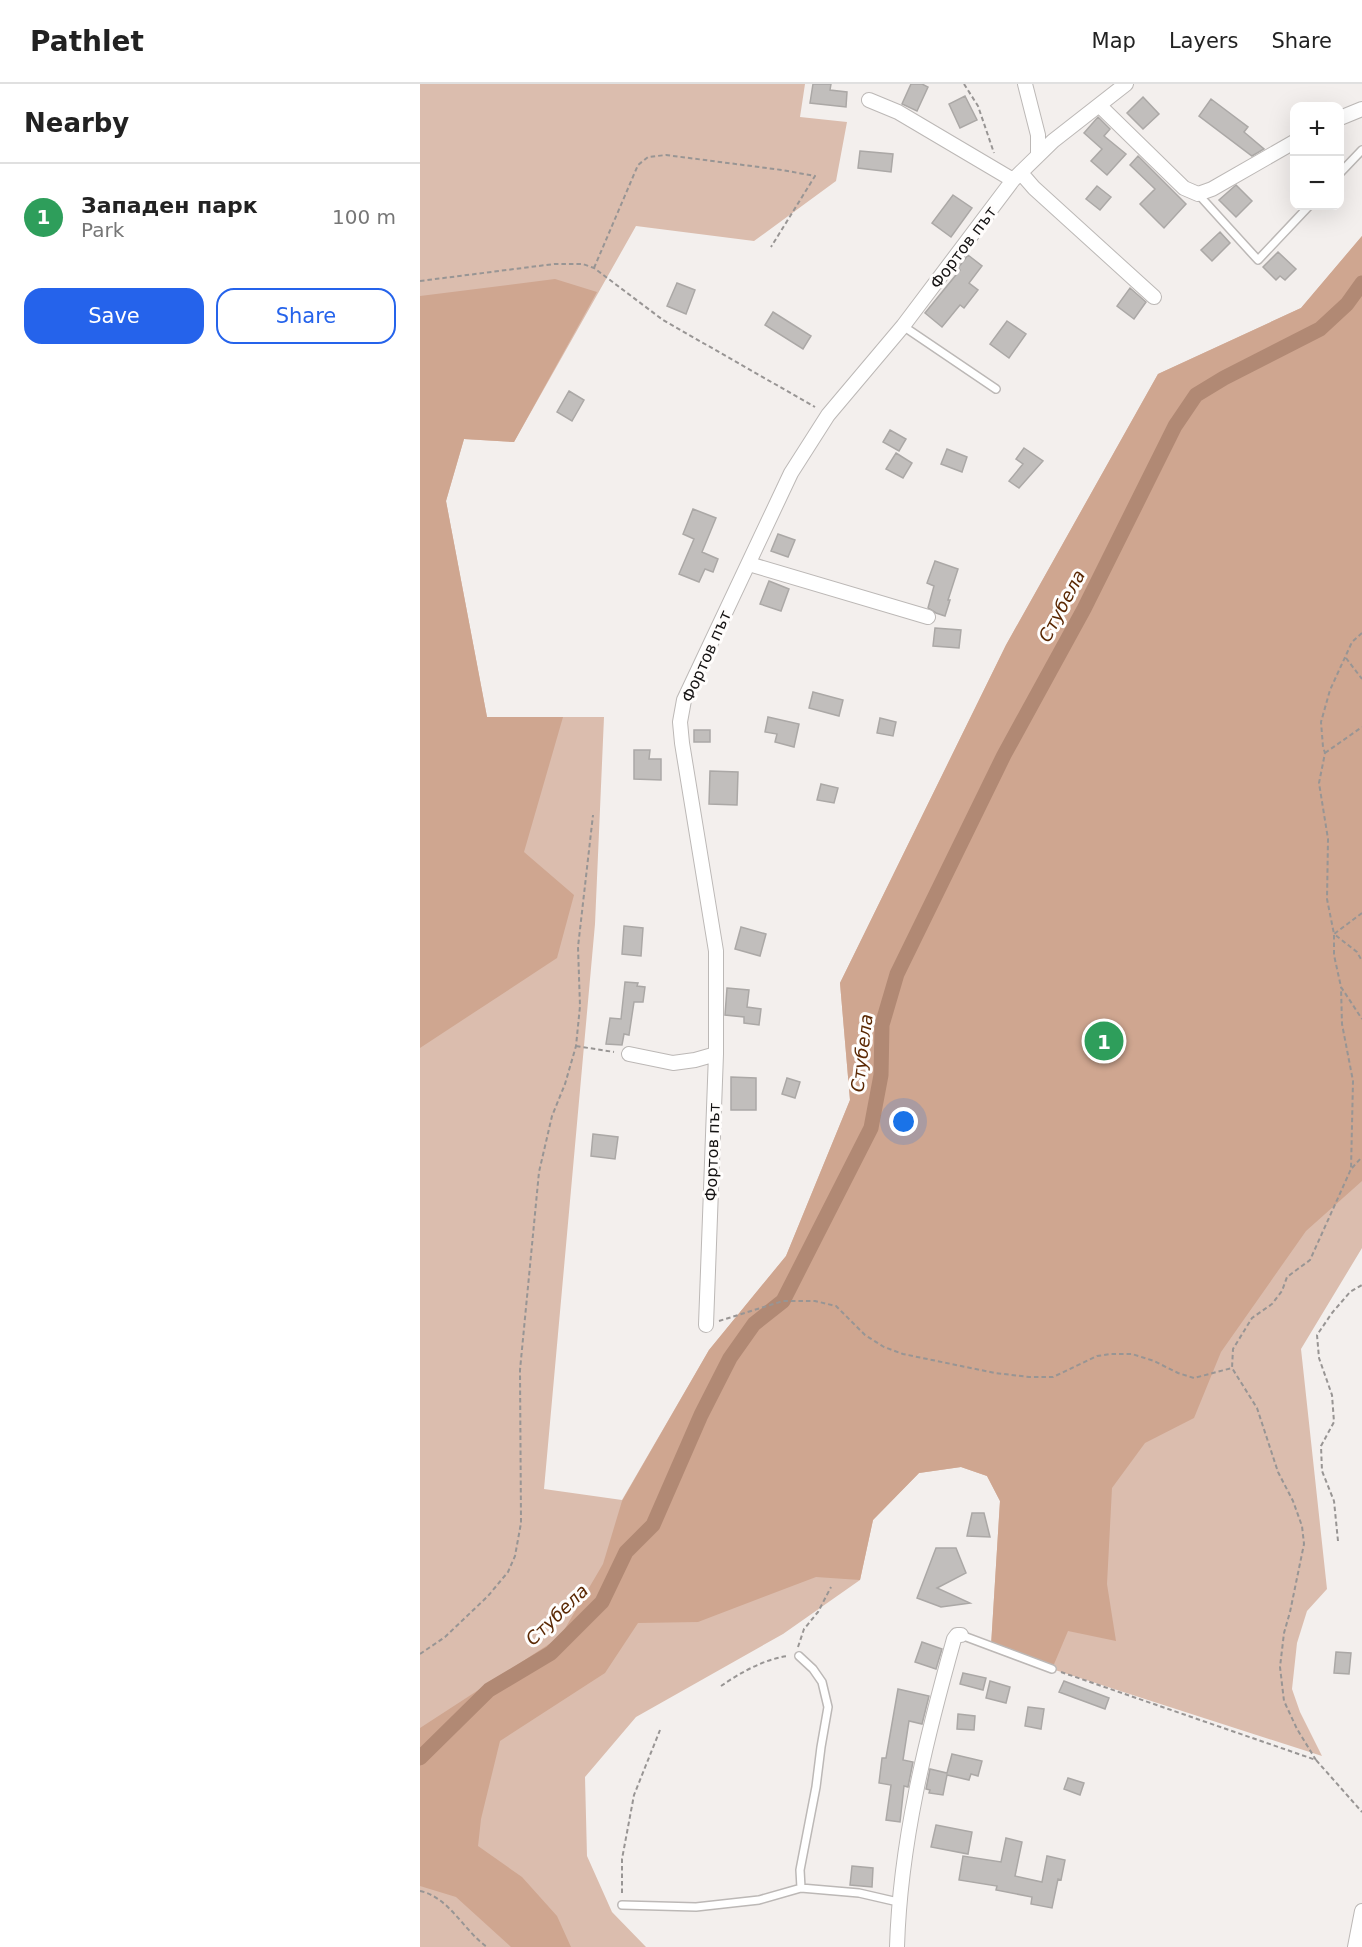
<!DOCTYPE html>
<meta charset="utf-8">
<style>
body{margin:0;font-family:"DejaVu Sans",sans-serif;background:#f6f6f6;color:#222}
.controls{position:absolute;right:18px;top:18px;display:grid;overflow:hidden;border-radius:12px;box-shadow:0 6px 24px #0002}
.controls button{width:54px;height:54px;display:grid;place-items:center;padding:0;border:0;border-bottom:2px solid #e0e0e0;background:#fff;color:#222;font:30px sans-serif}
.you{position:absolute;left:484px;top:1038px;width:21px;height:21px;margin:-15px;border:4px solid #fff;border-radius:50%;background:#1a73e8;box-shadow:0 0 0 9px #1a73e833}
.badge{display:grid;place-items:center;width:39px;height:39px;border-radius:50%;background:#2563eb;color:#fff;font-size:20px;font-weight:700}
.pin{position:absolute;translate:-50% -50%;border:3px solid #fff;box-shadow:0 2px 6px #0006}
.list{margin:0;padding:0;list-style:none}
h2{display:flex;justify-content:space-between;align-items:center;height:78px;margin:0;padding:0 24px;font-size:26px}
h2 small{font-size:20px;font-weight:400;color:#767676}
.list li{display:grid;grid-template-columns:39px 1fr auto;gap:18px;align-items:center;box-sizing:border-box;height:108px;padding:0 24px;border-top:2px solid #e0e0e0}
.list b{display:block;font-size:22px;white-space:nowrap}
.list p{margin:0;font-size:20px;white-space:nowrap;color:#767676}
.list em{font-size:20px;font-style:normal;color:#767676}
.actions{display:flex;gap:12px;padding:18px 24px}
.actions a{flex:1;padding:14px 0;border:2px solid #2563eb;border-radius:18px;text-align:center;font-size:21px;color:#2563eb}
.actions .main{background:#2563eb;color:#fff}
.map{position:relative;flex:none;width:942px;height:1863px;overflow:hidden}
header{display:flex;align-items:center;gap:36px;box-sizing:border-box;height:84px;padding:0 30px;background:#fff;border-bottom:2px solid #e0e0e0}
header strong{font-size:28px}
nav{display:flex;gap:33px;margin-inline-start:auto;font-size:21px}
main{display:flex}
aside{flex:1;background:#fff}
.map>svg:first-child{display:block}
</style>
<header>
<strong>Pathlet</strong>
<nav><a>Map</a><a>Layers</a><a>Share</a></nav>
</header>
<main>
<aside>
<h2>Nearby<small></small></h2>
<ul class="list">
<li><span class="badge" style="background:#2e9e5b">1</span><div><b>Западен парк</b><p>Park</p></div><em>100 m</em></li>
</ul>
<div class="actions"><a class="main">Save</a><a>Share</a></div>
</aside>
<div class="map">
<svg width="942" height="1863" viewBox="0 0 942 1863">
<rect width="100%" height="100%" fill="#f3efed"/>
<path fill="#dbbdae" d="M0,0H385L380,33L427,38L416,97L334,157L216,142L94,358L44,355L26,417L67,633H184L175,840L124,1405L202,1416L289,1266L366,1172L430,1016L420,899L586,561L738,290L881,224L942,152V1164L881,1265L907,1505L887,1527L877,1559L872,1605L880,1628L902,1672L632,1585L571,1562L580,1417L567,1392L541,1383L499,1389L453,1436L440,1496L363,1550L216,1633L165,1693L167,1772L192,1828L226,1863H0Z"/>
<path fill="#cfa690" d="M942,152V1097L886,1147L801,1268L774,1334L725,1359L692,1404L687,1500L696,1557L648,1547L632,1585L571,1562L580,1417L567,1392L541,1383L499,1389L453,1436L440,1496L396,1493L278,1538L218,1539L185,1589L80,1657L61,1735L58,1762L102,1793L137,1832L151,1863H91L36,1813L0,1802V1644L140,1553L183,1480L202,1417L289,1266L366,1172L430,1016L420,899L586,561L738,290L881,224Z
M135,195L177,208L94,358L44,355L26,417L67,633H143L104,768L154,811L137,874L0,964V212Z"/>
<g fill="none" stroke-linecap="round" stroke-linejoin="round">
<path stroke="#b18974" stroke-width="15" d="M0,1674L69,1606L131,1569L182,1518L206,1468L233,1441L281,1331L310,1274L334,1240L363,1217L451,1044L461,991L462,941L477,890L584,671L664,525L755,342L776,311L804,294L900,245L927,220L942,199"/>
</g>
<path fill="#c1bebc" stroke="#aba8a6" stroke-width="1.5" d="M393,0H411L410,6L427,8L426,23L390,19Z
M491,0H502L508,3L497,27L482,20Z
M545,12L557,36L540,44L529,20Z
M723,13L739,30L723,45L707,29Z
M791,15L828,43L824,48L844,65L832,72L779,32Z
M678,33L690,45L684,52L706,70L687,91L671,77L682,65L664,49Z
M440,67L473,70L471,88L438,84Z
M718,72L766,120L744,144L720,120L735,105L710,81Z
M816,101L832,117L816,133L799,116Z
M677,102L691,113L680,126L666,115Z
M533,111L552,124L531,153L512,139Z
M800,148L810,159L792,177L781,166Z
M858,168L876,185L865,196L860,192L856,196L843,183Z
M548,171L562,182L549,199L558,206L544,224L540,221L522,243L505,229L540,186L538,184Z
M257,199L275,206L266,230L247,222Z
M710,204L726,218L714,235L697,222Z
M353,228L391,252L383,265L345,241Z
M587,237L606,250L589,274L570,260Z
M149,307L164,316L152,337L137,328Z
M470,346L486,355L479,367L463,358Z
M604,364L623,377L599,404L589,397L603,380L596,375Z
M527,365L547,373L542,388L521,380Z
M476,369L492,379L483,394L466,385Z
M273,425L296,434L282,468L298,475L293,488L285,485L279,498L259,490L274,455L263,450Z
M358,450L375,456L368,473L351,467Z
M515,477L538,485L528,516H530L525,532L516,529L508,524L514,502L507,499Z
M349,497L369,505L361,527L340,520Z
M515,544L541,546L539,564L513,562Z
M393,608L423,616L419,632L389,624Z
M348,633L379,640L374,663L355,658L357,650L345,648Z
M460,634L476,638L473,652L457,649Z
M274,646H290V658H274Z
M214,666H230L229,675H241V696L214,695Z
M290,687L318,688L317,721L289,720Z
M401,700L418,704L414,719L397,716Z
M204,842L223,844L221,872L202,870Z
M321,843L346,850L340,872L315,865Z
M205,898L218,899L217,902L225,903L223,918H214L209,951L204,950L202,961L186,960L190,934L201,935Z
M307,904L329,906L327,923L341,925L339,941L324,939V933L305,931Z
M311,993L336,994V1026H311Z
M367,994L380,998L375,1014L362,1010Z
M173,1050L198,1053L195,1075L171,1072Z
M552,1429H564L570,1453L547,1452Z
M516,1464H536L546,1489L517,1504L550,1519L521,1523L497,1514Z
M502,1558L522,1565L516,1585L495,1578Z
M916,1568L931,1569L929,1590L914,1589Z
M543,1589L566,1594L563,1606L540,1600Z
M570,1597L590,1603L586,1619L566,1614Z
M644,1597L689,1614L685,1625L639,1608Z
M478,1605L509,1612L502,1640L489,1637L483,1676L493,1678L488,1703L484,1702L480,1738L466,1736L471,1701L459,1699L462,1674H466Z
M608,1623L624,1625L621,1645L605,1642Z
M538,1630L555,1632L554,1646L537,1645Z
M532,1670L562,1677L558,1692L551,1690L549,1696L527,1691L523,1711L509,1709L510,1706L506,1705L510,1685L527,1689Z
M648,1694L664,1699L660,1711L644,1705Z
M516,1741L552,1748L548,1770L511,1763Z
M586,1754L602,1758L595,1792L622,1798L627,1772L645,1776L641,1796L638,1795L632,1824L611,1820L612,1813L576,1806L577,1802L539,1796L543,1772L581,1778Z
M432,1782L453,1784L452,1803L430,1801Z"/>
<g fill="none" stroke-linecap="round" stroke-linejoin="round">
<defs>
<path id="service" d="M920,89L942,66
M778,110L838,176L889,122
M483,242L576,305
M541,1551L632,1585
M379,1572L393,1585L402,1598L408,1623L401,1663L396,1703L380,1786L381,1804
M202,1821L276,1823L339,1816L381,1804L439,1809L478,1818"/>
<path id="minor" d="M605,0L618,51V71
M449,16L478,28L593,96
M680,22L764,104L778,110L792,105L874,58
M920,34L942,25
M601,89L614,104L734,213
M329,480L508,533
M209,970L253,979L275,976L296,970
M286,1241L296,970V867L262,659L260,638L264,616L371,389L408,331L483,242L593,96L633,57L706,0
M477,1863C480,1759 506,1655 534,1555L537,1551H541
M935,1863L942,1827"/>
</defs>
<use href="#service" stroke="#bcb8b6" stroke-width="10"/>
<use href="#minor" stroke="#bcb8b6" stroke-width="16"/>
<path stroke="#989594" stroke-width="2" stroke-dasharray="4.5 3" stroke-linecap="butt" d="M544,0L558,22L574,69
M174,184L218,81L228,73L246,71L362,86L395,92L351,163
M0,197L134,180H163L174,184L243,236L395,323
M942,549L932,558L910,606L901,638L903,663L905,669L899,699L908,755L907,815L914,850V871L921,903L942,935
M926,574L942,595
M905,669L942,643
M942,829L914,850L937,868L942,877
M156,962L194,968
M932,1084L942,1073
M299,1237L363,1217H395L416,1222L445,1251L464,1263L483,1270L575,1289L609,1293H633L677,1272L691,1270H712L734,1277L758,1289L774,1294L812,1284
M918,1457L914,1417L902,1387L901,1362L914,1338L912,1311L899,1274L897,1251L912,1229L930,1208L942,1201
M378,1563L384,1545L398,1528L411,1503
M0,1570L25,1553L68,1512L88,1488L95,1472L101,1439L100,1286L119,1088L132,1032L145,1000L156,962L160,922L158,863L173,731
M641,1588L896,1676L942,1728
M301,1602C320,1589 344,1575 368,1572
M896,1676L877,1645L864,1617L860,1583L864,1549L870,1528L884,1460L882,1442L873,1417L858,1388L837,1324L812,1284L813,1265L832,1234L852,1220L862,1207L867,1193L890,1176L931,1085L933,997L922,940L921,903
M0,1807C29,1813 44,1847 67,1863
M202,1809V1775L214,1711L240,1646"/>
<use href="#service" stroke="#fff" stroke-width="7"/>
<use href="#minor" stroke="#fff" stroke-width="14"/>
</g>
<g text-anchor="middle" stroke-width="6" stroke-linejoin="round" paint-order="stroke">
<g font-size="16" fill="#141212" stroke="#fffdfc">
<text transform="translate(543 163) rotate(-53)" y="6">Фортов път</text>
<text transform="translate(286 572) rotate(-66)" y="6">Фортов път</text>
<text transform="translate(292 1068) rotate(-88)" y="6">Фортов път</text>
</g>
<g font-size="18" font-style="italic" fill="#5a2702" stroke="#fffdfc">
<text transform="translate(642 522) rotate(-62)" y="6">Стубела</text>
<text transform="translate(442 969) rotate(-83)" y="6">Стубела</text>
<text transform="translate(137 1531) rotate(-44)" y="6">Стубела</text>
</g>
</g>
</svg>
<div class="controls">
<button>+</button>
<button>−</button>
</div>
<div class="you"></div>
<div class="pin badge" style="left:684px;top:957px;background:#2e9e5b">1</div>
</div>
</main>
